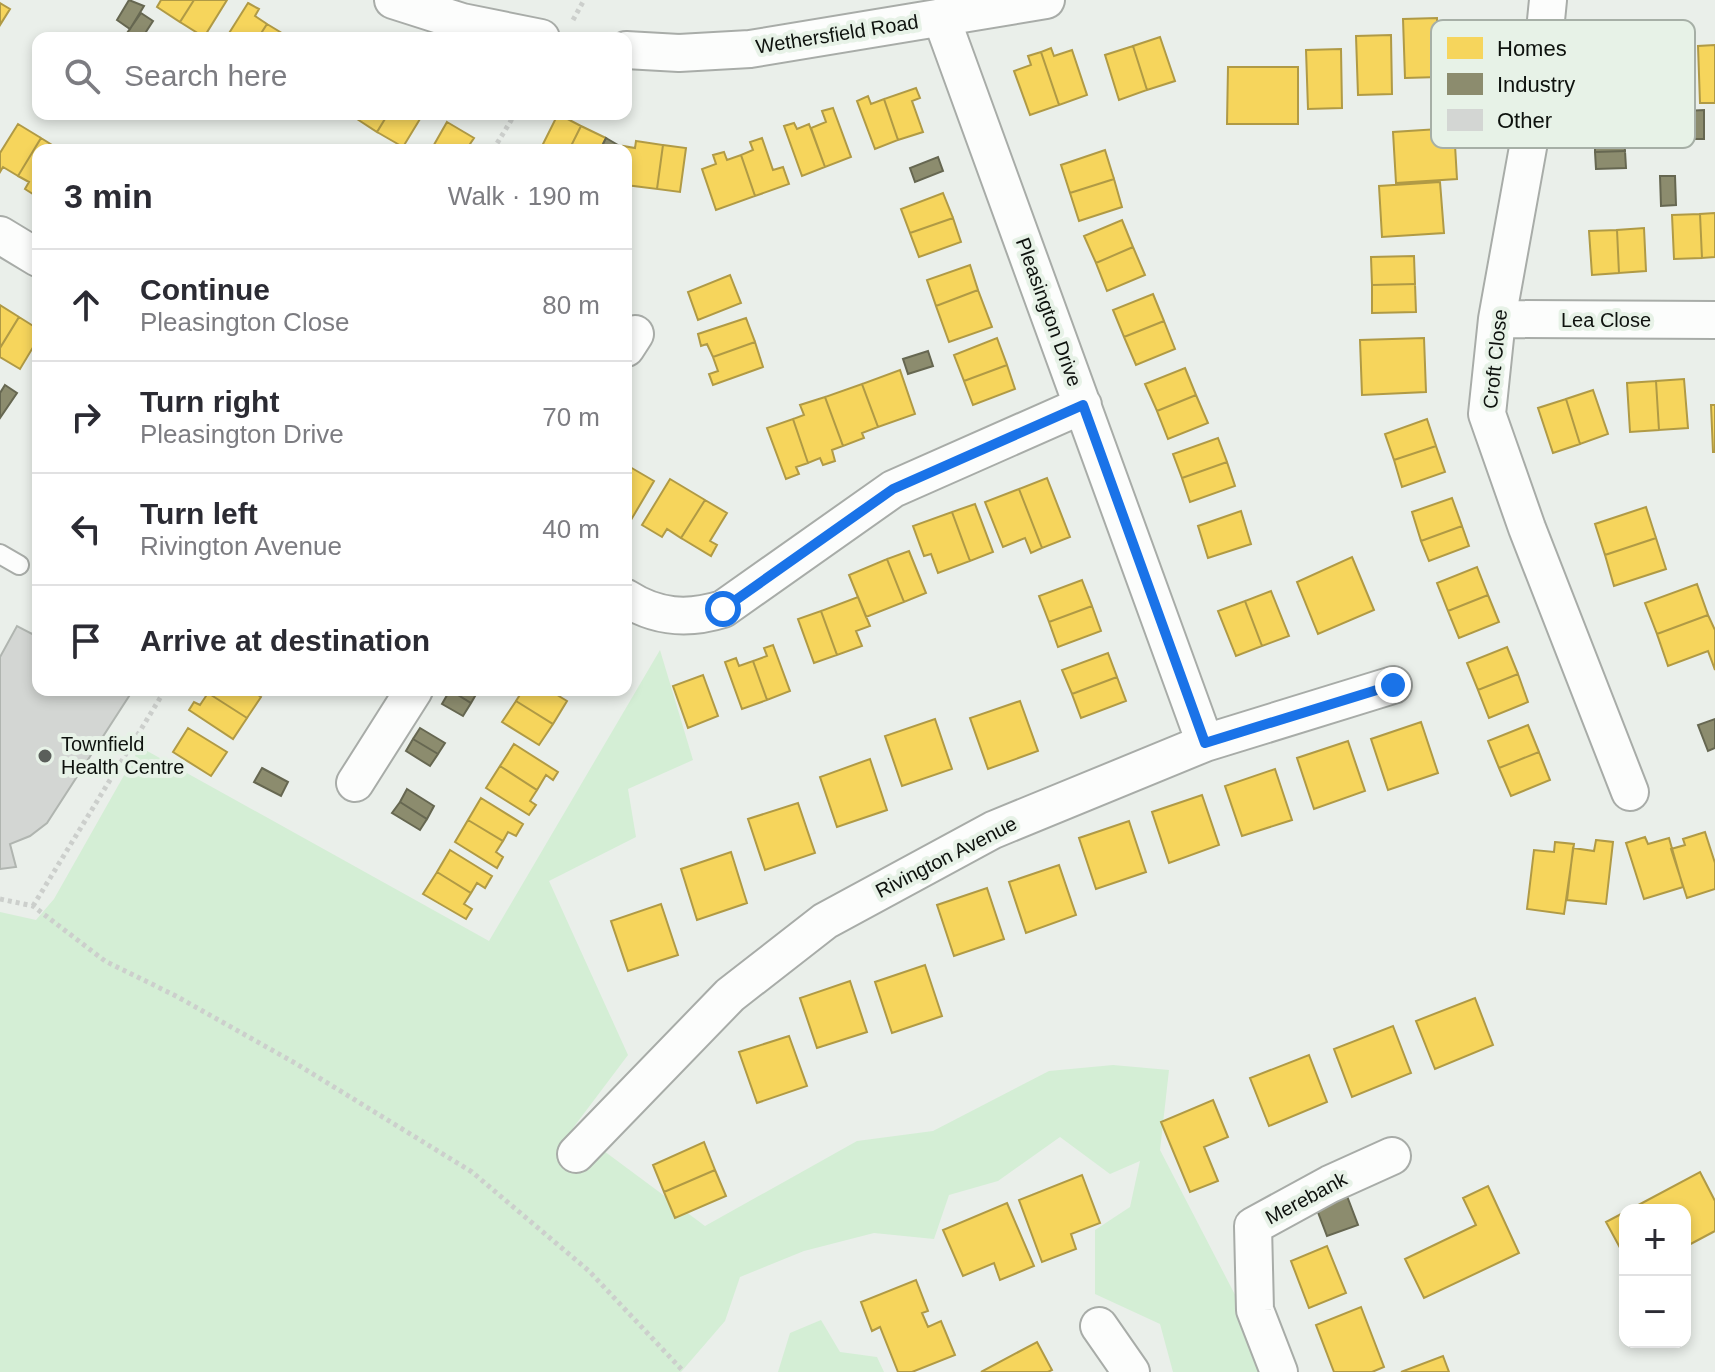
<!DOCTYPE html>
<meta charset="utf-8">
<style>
body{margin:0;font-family:Helvetica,sans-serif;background:#f2f2f3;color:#2b2b33}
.controls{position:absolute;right:24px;bottom:24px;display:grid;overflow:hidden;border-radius:16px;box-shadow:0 4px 12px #0003}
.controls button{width:72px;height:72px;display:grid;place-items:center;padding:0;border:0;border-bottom:2px solid #e1e1e2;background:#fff;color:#2b2b33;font:40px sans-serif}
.stop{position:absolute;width:24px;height:24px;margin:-18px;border:6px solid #1a73e8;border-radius:50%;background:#fff}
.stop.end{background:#1a73e8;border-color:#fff;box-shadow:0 2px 8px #0008}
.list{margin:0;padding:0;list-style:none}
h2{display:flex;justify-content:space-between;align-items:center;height:104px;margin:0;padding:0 32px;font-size:34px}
h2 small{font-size:26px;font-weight:400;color:#7c7c81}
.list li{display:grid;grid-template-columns:52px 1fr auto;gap:24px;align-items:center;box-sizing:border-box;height:112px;padding:0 32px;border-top:2px solid #e1e1e2}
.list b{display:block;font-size:30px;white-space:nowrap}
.list p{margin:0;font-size:26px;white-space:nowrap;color:#7c7c81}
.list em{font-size:26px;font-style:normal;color:#7c7c81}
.icon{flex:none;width:44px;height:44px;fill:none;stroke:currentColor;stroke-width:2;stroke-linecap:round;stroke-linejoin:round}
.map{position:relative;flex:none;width:1715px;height:1372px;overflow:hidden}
.search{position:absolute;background:#fff;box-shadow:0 4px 12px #0003;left:32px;top:32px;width:600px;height:88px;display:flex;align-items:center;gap:20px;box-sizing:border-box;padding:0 28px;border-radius:16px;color:#7c7c81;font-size:30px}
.panel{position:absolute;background:#fff;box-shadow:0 4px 12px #0003;left:32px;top:144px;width:600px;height:552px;border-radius:16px}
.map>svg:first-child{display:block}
</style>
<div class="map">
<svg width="1715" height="1372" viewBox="0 0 1715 1372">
<rect width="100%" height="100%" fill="#eaefea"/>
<path fill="#d4eed5" d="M660,650L693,760L628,789L636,837L549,881L628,1055L573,1128L705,1226L857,1141L933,1131L1049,1071L1113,1065L1169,1070L1160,1150L1275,1372H1173L1160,1324L1095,1294V1230L1130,1207L1140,1161L1110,1174L1060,1137L998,1181L949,1195L934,1239L874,1233L804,1251L740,1277L725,1321L681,1372H0V912L36,920L54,899L140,747L489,941Z
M821,1320L840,1352L877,1357L884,1372H778L790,1333Z"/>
<path fill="#f6d55c" stroke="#b09a45" stroke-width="2" d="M161,0H194L180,22L157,7Z
M194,0H227L204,37L180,22Z
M0,3L10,9L0,25Z
M248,3L259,9L255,16L267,24L258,38H226Z
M1437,18L1439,77L1405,78L1403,19Z
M267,24L290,38H258Z
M1391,35L1392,94L1358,95L1356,36Z
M1160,37L1175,81L1147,90L1133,46Z
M1715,45V103H1700L1698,46Z
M1133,46L1147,90L1119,100L1105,55Z
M1051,48L1054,56L1072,50L1087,95L1059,105L1041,52Z
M1341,49L1342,108L1308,109L1306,50Z
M1041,52L1059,105L1030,115L1014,71L1031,65L1028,56Z
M1228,67H1298V124H1227Z
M916,88L920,98L912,101L923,132L898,140L884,99Z
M868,96L871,104L884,99L898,140L875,149L857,101Z
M833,108L851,157L825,167L811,128L826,122L822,111Z
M360,114H388L377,132L357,119Z
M388,114H423L403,147L377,132Z
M558,114L581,126L569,150H540Z
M447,122L474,138L466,150H431Z
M794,123L797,129L809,124L825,167L802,176L784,126Z
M18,124L41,138L18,176L3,167L0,172V153Z
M581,126L606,138L600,150H569Z
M1454,128L1457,179L1396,183L1393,132Z
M41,138L60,150H38L36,196L25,189L29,182L18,176Z
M762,138L773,170L783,167L789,184L755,196L741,155L753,150L750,142Z
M636,141L663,145L657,189L626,185V150H622L623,146L635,148Z
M663,145L686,148L680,192L657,189Z
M1105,150L1114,179L1070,193L1061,165Z
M724,152L727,160L741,155L755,196L716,210L702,169L716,164L713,155Z
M1114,179L1122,207L1079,221L1070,193Z
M1440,182L1444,233L1382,237L1379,186Z
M943,193L953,218L910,233L901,209Z
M1715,213V257L1702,258L1700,214Z
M1700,214L1702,258L1674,259L1672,215Z
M953,218L961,242L919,257L910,233Z
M1122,220L1133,247L1096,263L1084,236Z
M1644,228L1646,271L1619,273L1617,230Z
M1617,230L1619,273L1592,275L1589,231Z
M1133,247L1145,275L1107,291L1096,263Z
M1414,256L1415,284L1372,285L1371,257Z
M970,265L978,290L936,306L927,280Z
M730,275L741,303L698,320L688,292Z
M1415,284L1416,312L1372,313V285Z
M978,290L992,327L949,342L936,306Z
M1153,294L1164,321L1124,337L1113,310Z
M0,305L19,317L0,348Z
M19,317L38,329V339L20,369L0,357V348Z
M746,318L755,342L713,357L707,344L701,346L698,334Z
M1164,321L1175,349L1136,365L1124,337Z
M997,338L1007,365L964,381L954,355Z
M1424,338L1426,392L1362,395L1360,340Z
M755,342L763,367L713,385L709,374L718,371L713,357Z
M1007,365L1015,389L973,405L964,381Z
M1185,368L1196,395L1157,411L1145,384Z
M900,370L915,414L878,427L862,384Z
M1684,379L1688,428L1659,430L1656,381Z
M1656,381L1659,430L1630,432L1627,383Z
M862,384L878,427L862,433L864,438L843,446L825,397Z
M1593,390L1608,434L1580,444L1566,399Z
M1196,395L1208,423L1168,439L1157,411Z
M825,397L843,446L832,450L835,461L823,465L820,458L808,463L793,419L804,415L800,405Z
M1566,399L1580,444L1553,453L1538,408Z
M1711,405H1715V452H1713Z
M793,419L808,463L796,467L799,474L786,479L767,428Z
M1427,419L1436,446L1394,460L1385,434Z
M1218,438L1227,462L1182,478L1173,454Z
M1436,446L1445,472L1402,487L1394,460Z
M1227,462L1235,486L1190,502L1182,478Z
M630,467L654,481L628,525L626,523V474Z
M1047,478L1070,537L1042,548L1019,489Z
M670,479L705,500L681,538L667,529L662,537L642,525Z
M1019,489L1042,548L1031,553L1025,538L1003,547L985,502Z
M1452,498L1462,526L1421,541L1412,512Z
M705,500L727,513L710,541L717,545L711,556L681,538Z
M975,504L993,552L970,561L952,512Z
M1646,507L1656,538L1605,555L1595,524Z
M1241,511L1251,544L1208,558L1198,526Z
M952,512L970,561L938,573L931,554L924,556L913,526Z
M1462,526L1469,546L1429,561L1421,541Z
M1656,538L1666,569L1614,586L1605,555Z
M909,551L926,593L904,602L887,559Z
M1352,557L1374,610L1318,634L1297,582Z
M887,559L904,602L866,617L849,575Z
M1477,567L1488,595L1448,611L1437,583Z
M1082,580L1092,606L1049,622L1039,596Z
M1697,584L1708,615L1657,634L1645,603Z
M1271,591L1289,636L1262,646L1245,601Z
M1488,595L1499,622L1459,638L1448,611Z
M858,597L870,626L856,631L862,646L837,655L821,611Z
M1245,601L1262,646L1236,656L1218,611Z
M1092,606L1101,631L1058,647L1049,622Z
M821,611L837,655L814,663L798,619Z
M1708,615L1715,630V670L1708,651L1668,666L1657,634Z
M773,645L790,691L767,700L753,661L767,656L764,648Z
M1507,647L1518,674L1478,690L1467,663Z
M1108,653L1117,677L1072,694L1062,670Z
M736,658L739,666L753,661L767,700L742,709L725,662Z
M1518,674L1528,702L1489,718L1478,690Z
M703,675L718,716L688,728L673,686Z
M1117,677L1126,701L1081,718L1072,694Z
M210,690H251L261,697L247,718L208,693Z
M523,690H549L567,701L553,724L516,701Z
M208,693L247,718L233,739L189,710L194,702L200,705Z
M516,701L553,724L539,745L502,722Z
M1020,701L1038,751L988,769L970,718Z
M935,719L952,769L902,786L885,736Z
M1421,722L1438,773L1388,790L1371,739Z
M1528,725L1539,752L1499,768L1488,741Z
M188,728L227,752L211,776L173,752Z
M1348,741L1365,791L1314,809L1297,758Z
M514,744L558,772L553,780L546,775L537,790L500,766Z
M1539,752L1550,780L1511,796L1499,768Z
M870,759L887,810L837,827L820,777Z
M500,766L537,790L530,801L536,805L529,815L486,788Z
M1275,769L1292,820L1242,836L1225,786Z
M1202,795L1219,845L1169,863L1152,812Z
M481,798L523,824L516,836L508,832L503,841L468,820Z
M798,803L815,853L765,870L748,819Z
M468,820L503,841L496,852L503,857L497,868L455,842Z
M1129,821L1146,872L1096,889L1079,838Z
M1705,832L1715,863V889L1687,898L1671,849L1685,845L1683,839Z
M1645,837L1648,844L1669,838L1683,887L1644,899L1626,843Z
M1596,840L1613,842L1606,904L1567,900L1573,848L1594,851Z
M1555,842L1574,844L1564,914L1527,909L1534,850L1554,852Z
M450,850L492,876L485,888L477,883L471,893L437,872Z
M731,852L747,903L697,920L681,869Z
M1059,865L1076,915L1026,933L1009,882Z
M437,872L471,893L464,904L472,909L466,919L423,894Z
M987,888L1004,939L954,956L937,905Z
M661,904L678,955L628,971L611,921Z
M925,965L942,1016L892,1033L875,982Z
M850,981L867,1032L817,1048L800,998Z
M1475,998L1493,1045L1435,1069L1416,1021Z
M1393,1026L1411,1073L1352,1097L1334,1049Z
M789,1036L807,1086L757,1103L739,1052Z
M1309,1055L1327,1102L1269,1126L1250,1078Z
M1213,1100L1228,1137L1204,1147L1218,1181L1190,1192L1161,1122Z
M704,1142L715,1170L664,1192L653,1165Z
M715,1170L726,1196L675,1218L664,1192Z
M1700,1172L1715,1201V1231L1685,1247V1210H1629Z
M1082,1175L1100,1223L1071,1234L1076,1249L1042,1262L1019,1200Z
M1488,1186L1519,1253L1424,1298L1405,1259L1476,1225L1463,1198Z
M1007,1203L1034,1266L1000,1280L994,1263L963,1276L943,1230Z
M1625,1212V1257L1606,1222Z
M1327,1246L1346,1293L1309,1308L1291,1261Z
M916,1280L928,1311L922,1313L928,1327L941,1321L955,1355L912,1372H898L880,1327L872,1331L861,1302Z
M1361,1307L1384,1367L1372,1372H1334L1316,1325Z
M1037,1342L1052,1370L1048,1372H981Z
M1443,1356L1449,1372H1401Z"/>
<path fill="#8c8c6e" stroke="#666751" stroke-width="2" d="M129,0L144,6L130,29L117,20Z
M141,13L153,21L142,38H128L125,36Z
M1704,110V139H1685V111Z
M1595,135H1624L1625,151L1595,152Z
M606,138L618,145L615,150H600Z
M1625,151L1626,168L1596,169L1595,152Z
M938,157L943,171L915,182L910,168Z
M1660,176H1675L1676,205L1661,206Z
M928,351L933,366L908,374L903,359Z
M5,385L17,393L0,418V393Z
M450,690H476L478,691L471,703Z
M450,690L471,703L463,716L442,704Z
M1715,719V748L1708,751L1698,725Z
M420,728L445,743L438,754L413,739Z
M413,739L438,754L430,766L406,751Z
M262,768L288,782L281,796L254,782Z
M407,789L434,806L427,819L400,802Z
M400,802L427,819L420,830L392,813Z
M1347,1196L1358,1225L1327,1236L1316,1207Z"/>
<path fill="#d3d6d3" stroke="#b0b5b0" stroke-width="2" d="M38,624V690H133L47,823L30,836L10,844L16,867L0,869V657L17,626L32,634Z"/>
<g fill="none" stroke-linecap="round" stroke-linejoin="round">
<defs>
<path id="lane" d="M0,554L19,565"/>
<path id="street" d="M393,0L462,22L541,38
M1548,0L1540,81L1497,319L1487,414L1527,528L1630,792
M941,17L1205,743
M626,50L679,53L750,49L1046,0
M0,235L38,258
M1497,319L1715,320
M626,348L635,334
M626,598C657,618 688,620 723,609L893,489L1083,405
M355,783L414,690
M576,1154L730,995L825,921L993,830L1205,743L1393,685
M1099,1326L1131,1372
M1279,1372L1255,1310L1253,1226L1330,1184L1392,1156"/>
</defs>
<use href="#lane" stroke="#a8aca8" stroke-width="22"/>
<use href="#street" stroke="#a8aca8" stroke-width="40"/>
<path stroke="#cccfcc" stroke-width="5" stroke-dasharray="4 4" stroke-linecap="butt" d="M573,20L584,0
M493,150L515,114
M0,899L33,906L105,961L176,996L295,1063L472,1172L589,1271L684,1372
M33,906L165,690"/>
<use href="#lane" stroke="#fcfdfc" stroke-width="18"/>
<use href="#street" stroke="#fcfdfc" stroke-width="36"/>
</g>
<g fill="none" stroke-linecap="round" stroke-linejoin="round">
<path stroke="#1a73e8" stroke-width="10" d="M723,609L893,489L1083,405L1205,743L1393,685"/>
</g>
<circle fill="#5b5f5b" stroke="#e7f2e7" stroke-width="3" cx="45" cy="756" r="8"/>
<g text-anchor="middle" stroke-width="8" stroke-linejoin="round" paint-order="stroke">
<g font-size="20" fill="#0e120e" stroke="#e7f2e7">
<text transform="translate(837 34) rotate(-9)" y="7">Wethersfield Road</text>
<text transform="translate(1049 312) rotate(70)" y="7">Pleasington Drive</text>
<text x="1606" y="327">Lea Close</text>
<text transform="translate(1495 359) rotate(-84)" y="7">Croft Close</text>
<text transform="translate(946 857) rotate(-27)" y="7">Rivington Avenue</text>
<text transform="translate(1306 1198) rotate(-28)" y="7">Merebank</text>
</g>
<g font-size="20" fill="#0e120e" stroke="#e7f2e7" text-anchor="start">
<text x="61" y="751">Townfield<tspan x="61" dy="23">Health Centre</tspan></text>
</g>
</g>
<rect x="1431" y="20" width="264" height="128" rx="12" fill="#e7f2e7" stroke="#a6afa6" stroke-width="2"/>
<rect x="1447" y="37" width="36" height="22" fill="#f6d55c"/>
<rect x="1447" y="73" width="36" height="22" fill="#8c8c6e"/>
<rect x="1447" y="109" width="36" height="22" fill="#d3d6d3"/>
<g font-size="22" fill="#0e120e">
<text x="1497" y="56">Homes</text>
<text x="1497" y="92">Industry</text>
<text x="1497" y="128">Other</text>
</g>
</svg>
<div class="controls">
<button>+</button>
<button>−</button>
</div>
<div class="stop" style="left:723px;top:609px"></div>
<div class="stop end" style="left:1393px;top:685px"></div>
<div class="search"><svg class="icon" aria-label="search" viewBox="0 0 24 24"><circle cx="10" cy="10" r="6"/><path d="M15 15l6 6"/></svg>Search here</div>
<section class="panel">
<h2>3 min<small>Walk · 190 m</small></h2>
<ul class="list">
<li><svg class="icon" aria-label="ahead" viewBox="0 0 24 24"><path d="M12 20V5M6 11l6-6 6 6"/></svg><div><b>Continue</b><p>Pleasington Close</p></div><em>80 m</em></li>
<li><svg class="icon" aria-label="right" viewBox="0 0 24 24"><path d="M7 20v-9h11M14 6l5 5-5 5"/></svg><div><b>Turn right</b><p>Pleasington Drive</p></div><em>70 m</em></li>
<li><svg class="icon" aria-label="left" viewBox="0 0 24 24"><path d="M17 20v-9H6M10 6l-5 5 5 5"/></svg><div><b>Turn left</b><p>Rivington Avenue</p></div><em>40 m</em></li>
<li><svg class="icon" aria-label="arrive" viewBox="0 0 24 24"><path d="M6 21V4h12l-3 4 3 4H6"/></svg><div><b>Arrive at destination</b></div></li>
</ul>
</section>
</div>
